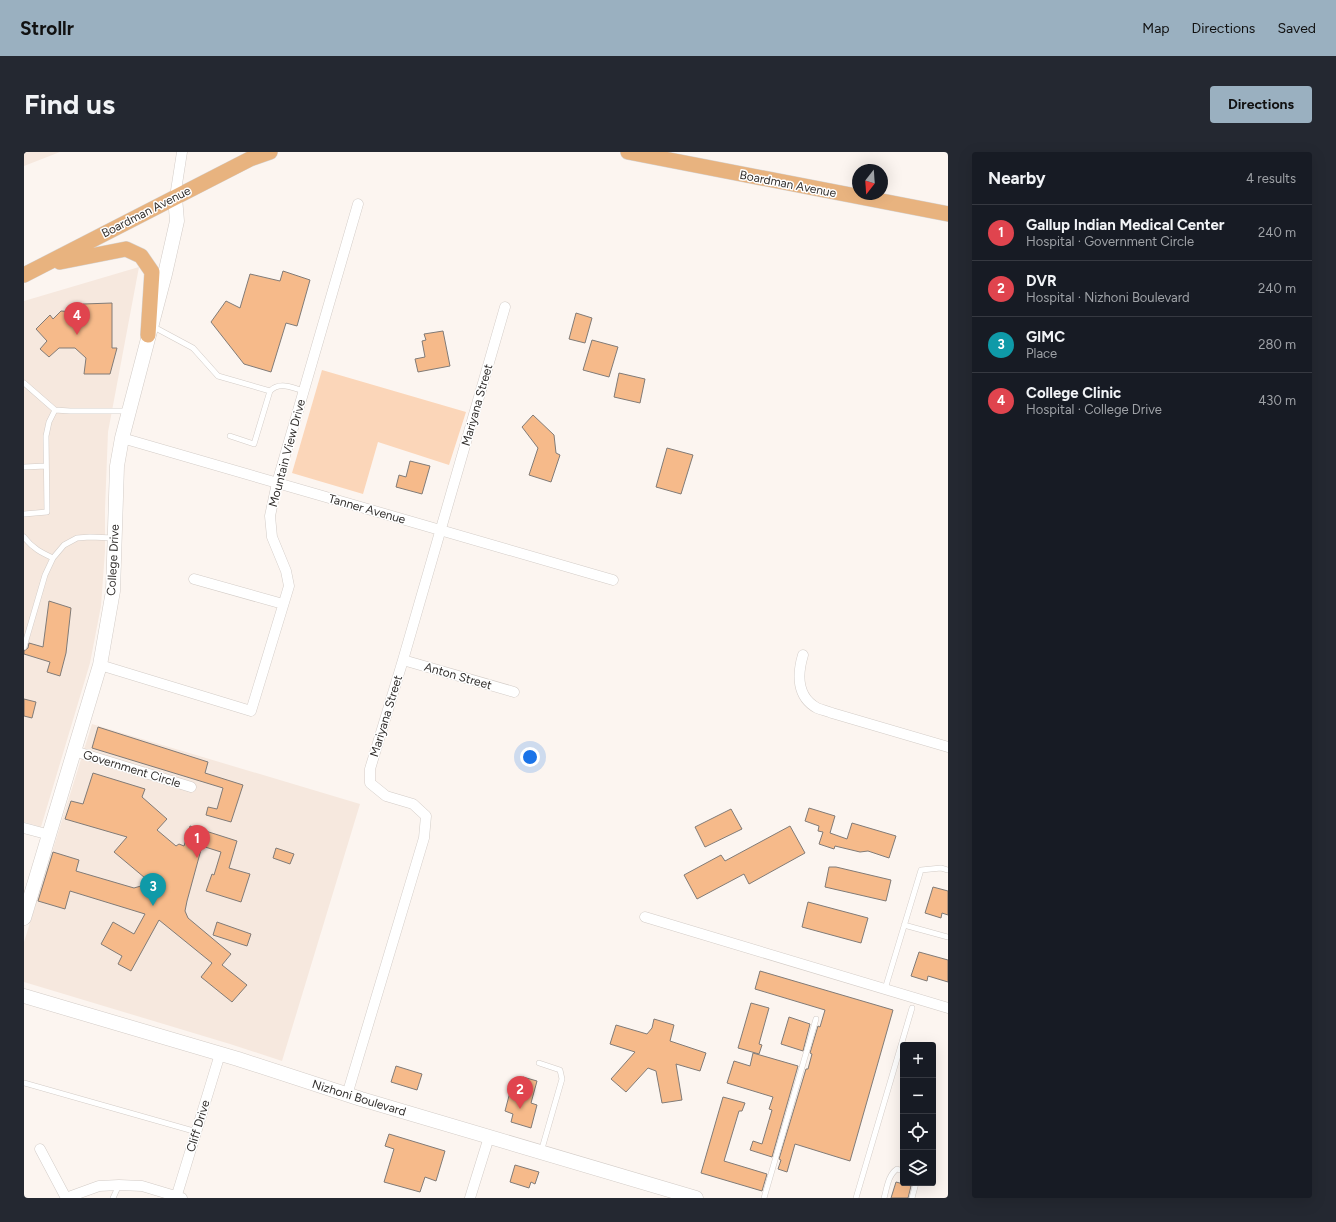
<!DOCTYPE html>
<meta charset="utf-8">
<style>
body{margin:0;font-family:Figtree,sans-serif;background:#242831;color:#f1f3f6}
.controls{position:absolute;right:12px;bottom:12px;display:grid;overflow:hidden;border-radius:4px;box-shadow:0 4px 16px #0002}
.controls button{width:36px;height:36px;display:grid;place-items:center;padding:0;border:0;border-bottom:1px solid #363941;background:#171b24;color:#f1f3f6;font:20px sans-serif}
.compass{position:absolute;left:828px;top:12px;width:36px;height:36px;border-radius:50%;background:#171b24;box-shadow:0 4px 16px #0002;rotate:197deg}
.you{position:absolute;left:506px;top:605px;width:14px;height:14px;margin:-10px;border:3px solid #fff;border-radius:50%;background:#1a73e8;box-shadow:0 0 0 6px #1a73e833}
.badge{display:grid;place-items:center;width:26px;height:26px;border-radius:50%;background:#9ab0c0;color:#fff;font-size:13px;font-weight:700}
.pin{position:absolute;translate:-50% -33px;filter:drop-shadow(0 1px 2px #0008)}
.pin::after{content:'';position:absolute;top:21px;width:14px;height:12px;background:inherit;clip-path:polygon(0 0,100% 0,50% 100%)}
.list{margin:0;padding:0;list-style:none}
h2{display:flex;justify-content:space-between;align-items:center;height:52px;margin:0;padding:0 16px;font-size:17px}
h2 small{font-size:13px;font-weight:400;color:#9ea1a6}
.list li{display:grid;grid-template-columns:26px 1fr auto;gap:12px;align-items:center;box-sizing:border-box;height:56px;padding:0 16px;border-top:1px solid #363941}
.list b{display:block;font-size:15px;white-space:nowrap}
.list p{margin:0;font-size:13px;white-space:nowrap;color:#9ea1a6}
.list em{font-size:13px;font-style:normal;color:#9ea1a6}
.icon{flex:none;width:22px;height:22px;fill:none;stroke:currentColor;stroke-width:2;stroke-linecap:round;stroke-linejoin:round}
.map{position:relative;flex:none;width:924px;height:1046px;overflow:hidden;border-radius:4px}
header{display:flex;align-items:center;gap:24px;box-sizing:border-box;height:56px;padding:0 20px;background:#9ab0c0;color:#111}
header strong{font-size:19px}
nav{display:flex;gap:22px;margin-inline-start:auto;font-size:14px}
.intro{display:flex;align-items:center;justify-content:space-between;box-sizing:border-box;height:96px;padding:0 24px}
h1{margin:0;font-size:28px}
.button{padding:10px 18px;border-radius:4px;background:#9ab0c0;color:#111;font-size:14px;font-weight:700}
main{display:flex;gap:24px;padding:0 24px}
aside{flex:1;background:#171b24;border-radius:4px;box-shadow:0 4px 16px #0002}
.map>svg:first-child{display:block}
</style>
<header>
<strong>Strollr</strong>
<nav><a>Map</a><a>Directions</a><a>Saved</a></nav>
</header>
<div class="intro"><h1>Find us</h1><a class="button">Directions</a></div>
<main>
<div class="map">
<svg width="924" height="1046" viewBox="0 0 924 1046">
<rect width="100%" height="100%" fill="#fcf5f0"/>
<path fill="#f6e8de" d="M0,0H36L0,14Z
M115,115L84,280L81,357V399L77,454L66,511L17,675L0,670V149Z
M68,572L336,652L258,909L206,892L0,830V790Z"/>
<path fill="#fbd6b9" d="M298,218L442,260L425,313L354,290L339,342L268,321Z"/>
<path fill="#f6ba8a" stroke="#817b77" d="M259,119L286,128L273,174L262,171L247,220L220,212L187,170L202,149L216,156L226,122L256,129Z
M88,151V196H93L86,222H60L62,206L51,196H35L25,205L16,197L23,189L12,177L26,163L29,167L37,159L60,161L59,152Z
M552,161L568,166L561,191L545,187Z
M419,179L426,214L394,220L391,207L401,205L398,189L402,188L400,182Z
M568,188L594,195L585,225L559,218Z
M595,221L621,227L616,251L590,245Z
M509,263L530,283L532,301L536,303L527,330L505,323L514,296L498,275Z
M643,296L669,303L657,342L632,335Z
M386,309L406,314L398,342L372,335L375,323L382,325Z
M25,449L47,456L42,501L36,524L23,520L26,510L0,502V499L4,496L5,491L19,495Z
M0,547L12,550L8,566L0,564Z
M74,575L184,610L181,621L219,633L207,670L182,663L184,655L193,657L199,636L68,596Z
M69,621L121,637L118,645L143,667L133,678L152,694L155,692L160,694L166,674L213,689L205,716L226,722L217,750L182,739L188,722L190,723L197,700L178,694L163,749L161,759L164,766L207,802L198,813L223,833L208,850L177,825L188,811L135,768L107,819L94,812L98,804L77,792L89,770L110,782L121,762L46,739L41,757L14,749L29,700L55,708L52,719L110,736L127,731L90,700L103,685L41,667L47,649L59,652Z
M785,656L811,664L806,681L823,687L828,671L872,684L865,706L844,699L836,700L811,694L810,697L795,692L799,680L794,679L795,674L781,669Z
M707,657L718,677L681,695L671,675Z
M766,674L781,701L725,732L720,722L673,747L660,723L697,703L701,709Z
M252,696L270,702L266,712L249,706Z
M805,715H812L867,728L862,749L801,735Z
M909,735L924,739V763L918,761L917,766L901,761Z
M784,750L844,766L837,791L778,775Z
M193,770L227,782L223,794L189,783Z
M895,800L924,808V830L904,824L903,829L887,824Z
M736,819L869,858L826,1009L771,992L763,1020L754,1017L757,1008L755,1007L782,917H784L788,902L786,901L794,874L796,875L801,858L731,837Z
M727,851L745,856L735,892L738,893L735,902L714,896Z
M765,865L786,872L779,899L757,892Z
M630,867L650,873L646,889L682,901L676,919L652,912L658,948L638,951L632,919L624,916L602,940L587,927L611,900L586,892L592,873L623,882L628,876Z
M729,901L774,914L748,1005L726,998L729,989L738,992L748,958L745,957L749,945L703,931L710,909L726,914Z
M372,914L398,922L393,938L367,930Z
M499,925L513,929L507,951L513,953L507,976L487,970L489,962L481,959L486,940L494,942Z
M699,945L721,951L718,959H715L700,1009L743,1022L738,1039L677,1021Z
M365,982L421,999L412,1029L401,1025L396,1040L360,1030L370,997L361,994Z
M491,1013L515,1020L511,1032L507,1030L505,1036L486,1030Z
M872,1030L887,1034L884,1046H867Z"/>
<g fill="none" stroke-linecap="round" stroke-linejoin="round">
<defs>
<path id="service" d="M128,174L169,196L194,224L246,239
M0,231L31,258L46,259H103
M206,284L230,292L246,239C256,229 268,236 280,239
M0,315L22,314
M0,362L23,360L22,284L25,270L31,258
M0,385C8,396 18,401 29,406
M0,495L21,423L29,406L40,393L53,386L66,385L90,386
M880,773L924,785
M861,837L897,718L917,716L924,718
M515,911L536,918L538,927L517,1000
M0,931L173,980
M89,1046L95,1033
M740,1046L792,867
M832,1046L888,856
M860,1046C863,1036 864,1023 873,1017L879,1019
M888,1046L892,1031"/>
<path id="minor" d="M151,45L158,0
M98,286L589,428
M170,427L259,452
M779,503C773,523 773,545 793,556C798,558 803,559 808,561L924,595
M379,508L490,540
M76,513L227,559L265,434L262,419L248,385L246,364L253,331L334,52
M50,599L167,635
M0,676L26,683
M621,765L924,856
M323,943L400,686L402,664L389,652L362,644L346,631V617L379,508L481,155
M16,997L42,1046
M42,1046L75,1034L95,1033L118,1034L158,1046
M152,1046L196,902
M446,1046L465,985"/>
<path id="secondary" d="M0,766L76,513L89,439L93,314L98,286L141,122L153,69L151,45
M0,844L214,907L337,947L672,1046"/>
<path id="primary" d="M604,0L924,62
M36,110L102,97L117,104L128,120L124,183
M0,123L226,7L246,0"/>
</defs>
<use href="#service" stroke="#d3ccc7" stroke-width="6"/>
<use href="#minor" stroke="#d3ccc7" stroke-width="11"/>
<use href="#secondary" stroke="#d3ccc7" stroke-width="15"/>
<use href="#primary" stroke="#d6d5d5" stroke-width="16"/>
<use href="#service" stroke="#fff" stroke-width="5"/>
<use href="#minor" stroke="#fff" stroke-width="10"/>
<use href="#secondary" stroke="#fff" stroke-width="14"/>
<use href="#primary" stroke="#e8b37f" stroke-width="15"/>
</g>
<g text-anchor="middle" stroke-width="3" stroke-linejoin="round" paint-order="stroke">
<g font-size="12" fill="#322f2d" stroke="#fff">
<text transform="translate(764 32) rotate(11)" y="4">Boardman Avenue</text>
<text transform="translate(122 60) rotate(-27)" y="4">Boardman Avenue</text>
<text transform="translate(453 253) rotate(-74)" y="4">Mariyana Street</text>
<text transform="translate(263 301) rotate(-75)" y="4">Mountain View Drive</text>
<text transform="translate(343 357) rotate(16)" y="4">Tanner Avenue</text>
<text transform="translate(89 408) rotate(-87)" y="4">College Drive</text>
<text transform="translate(434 524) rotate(16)" y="4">Anton Street</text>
<text transform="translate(362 564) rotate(-73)" y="4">Mariyana Street</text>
<text transform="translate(108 617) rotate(17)" y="4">Government Circle</text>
<text transform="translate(335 946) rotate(17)" y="4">Nizhoni Boulevard</text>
<text transform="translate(174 974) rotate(-73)" y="4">Cliff Drive</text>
</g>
</g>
</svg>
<div class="controls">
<button>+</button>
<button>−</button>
<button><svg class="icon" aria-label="locate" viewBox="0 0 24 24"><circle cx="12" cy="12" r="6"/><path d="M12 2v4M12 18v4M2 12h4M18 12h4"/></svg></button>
<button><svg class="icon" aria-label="layers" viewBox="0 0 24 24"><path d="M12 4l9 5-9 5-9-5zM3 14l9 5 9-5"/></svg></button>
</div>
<svg class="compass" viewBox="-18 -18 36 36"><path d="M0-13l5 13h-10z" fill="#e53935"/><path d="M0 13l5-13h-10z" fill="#9ea1a6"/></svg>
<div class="you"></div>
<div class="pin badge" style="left:173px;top:706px;background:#e0444e">1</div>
<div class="pin badge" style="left:496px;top:957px;background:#e0444e">2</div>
<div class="pin badge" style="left:129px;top:754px;background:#0f9aa8">3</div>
<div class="pin badge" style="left:53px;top:183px;background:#e0444e">4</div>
</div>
<aside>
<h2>Nearby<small>4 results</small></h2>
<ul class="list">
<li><span class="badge" style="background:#e0444e">1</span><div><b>Gallup Indian Medical Center</b><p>Hospital · Government Circle</p></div><em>240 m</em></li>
<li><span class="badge" style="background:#e0444e">2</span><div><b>DVR</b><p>Hospital · Nizhoni Boulevard</p></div><em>240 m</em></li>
<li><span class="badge" style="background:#0f9aa8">3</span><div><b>GIMC</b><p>Place</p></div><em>280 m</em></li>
<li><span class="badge" style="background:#e0444e">4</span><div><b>College Clinic</b><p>Hospital · College Drive</p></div><em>430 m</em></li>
</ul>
</aside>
</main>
